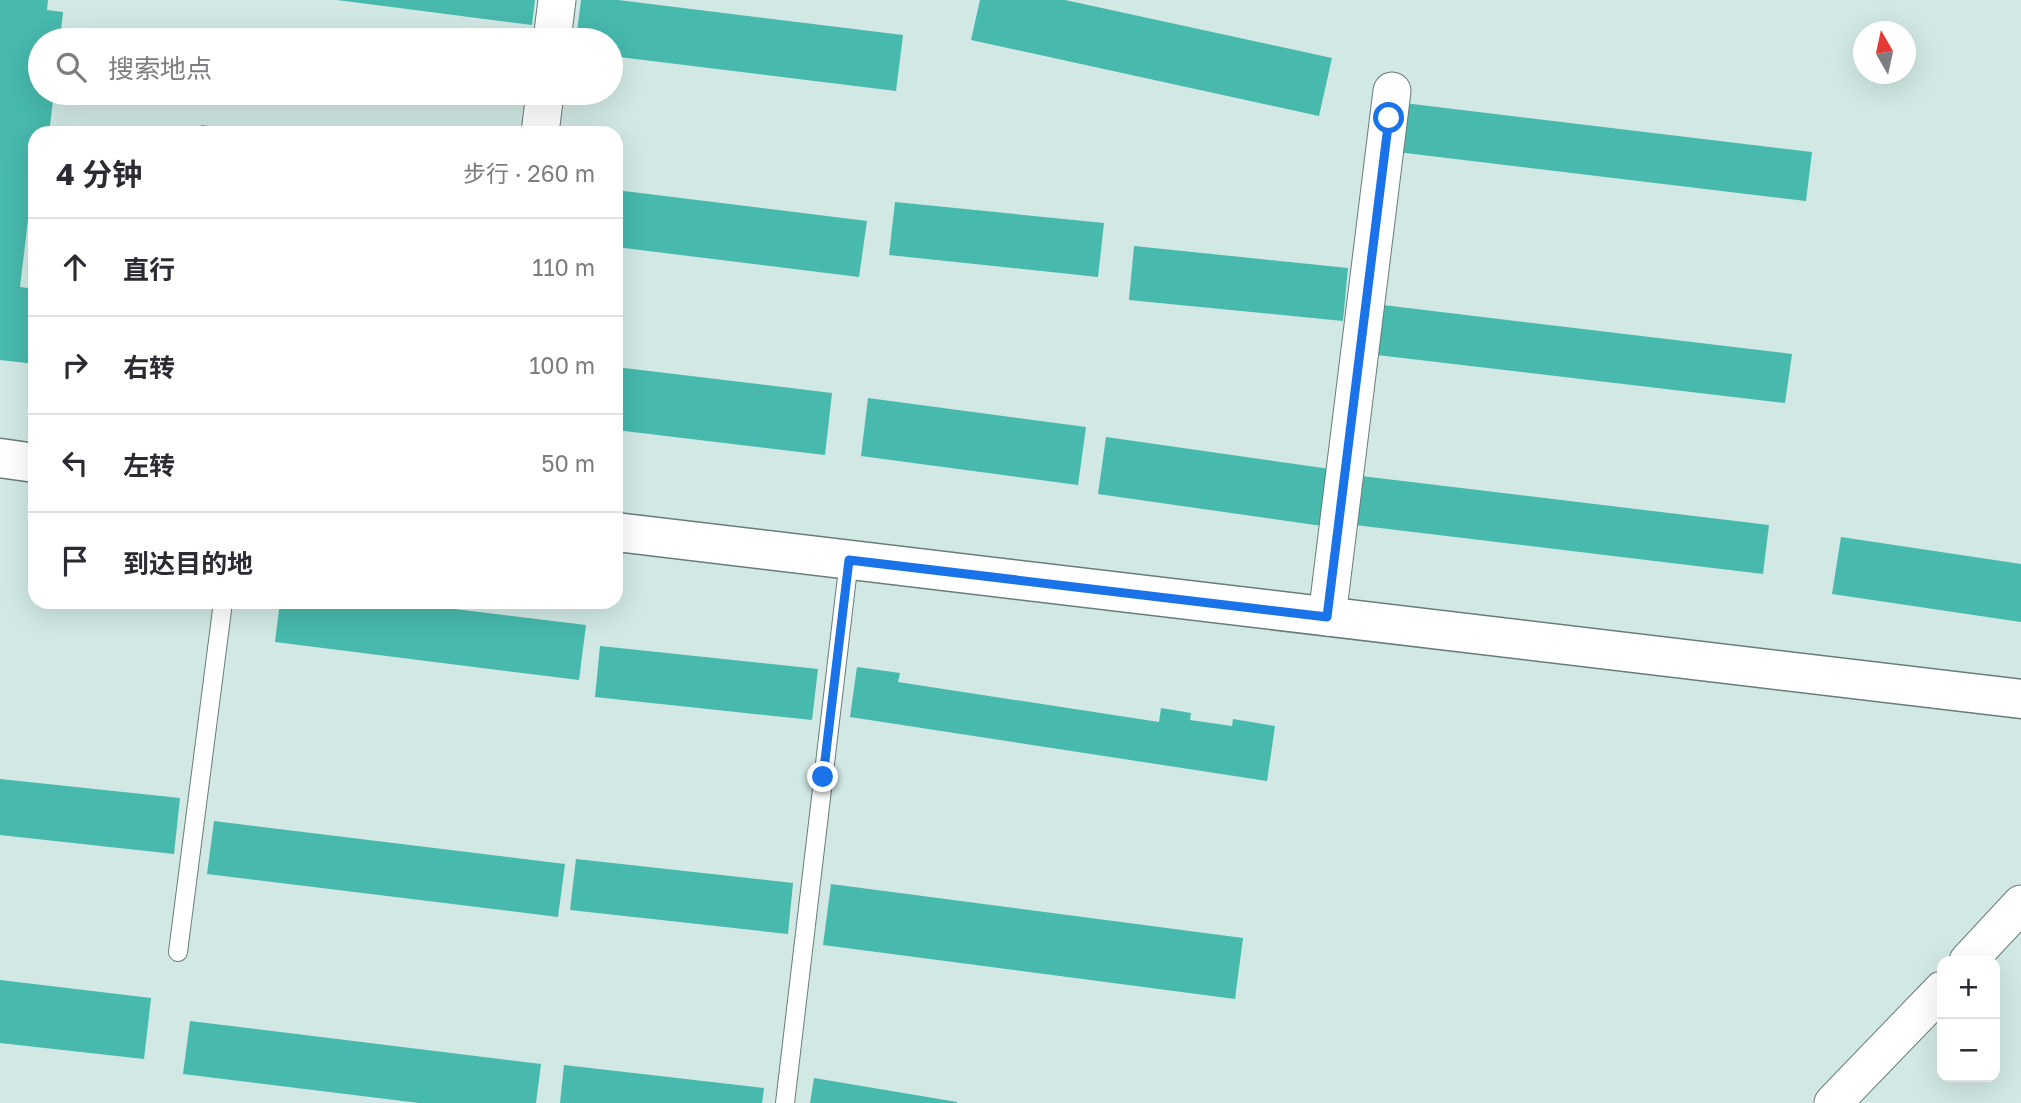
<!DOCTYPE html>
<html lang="zh">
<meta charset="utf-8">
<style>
body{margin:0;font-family:"Golos Text","Noto Sans SC",sans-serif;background:#f2f2f3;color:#2b2b33}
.controls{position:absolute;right:21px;bottom:21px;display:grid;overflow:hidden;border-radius:14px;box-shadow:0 7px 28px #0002}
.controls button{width:63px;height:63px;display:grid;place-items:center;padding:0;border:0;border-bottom:2px solid #e1e1e2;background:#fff;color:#2b2b33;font:35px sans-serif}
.compass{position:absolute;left:1853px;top:21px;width:63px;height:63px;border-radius:50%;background:#fff;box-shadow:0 7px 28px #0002;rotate:351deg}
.stop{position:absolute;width:21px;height:21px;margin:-16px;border:5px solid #1a73e8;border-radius:50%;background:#fff}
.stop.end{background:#1a73e8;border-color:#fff;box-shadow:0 2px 7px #0008}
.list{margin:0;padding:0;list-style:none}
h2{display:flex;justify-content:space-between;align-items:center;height:91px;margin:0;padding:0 28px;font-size:30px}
h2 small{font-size:23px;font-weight:400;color:#7c7c81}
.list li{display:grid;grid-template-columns:46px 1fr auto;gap:21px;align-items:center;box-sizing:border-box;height:98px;padding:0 28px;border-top:2px solid #e1e1e2}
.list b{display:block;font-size:26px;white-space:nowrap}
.list em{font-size:23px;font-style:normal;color:#7c7c81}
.icon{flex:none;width:38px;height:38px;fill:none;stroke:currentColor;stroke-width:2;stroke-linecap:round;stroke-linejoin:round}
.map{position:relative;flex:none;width:2021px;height:1103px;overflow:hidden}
.search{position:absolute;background:#fff;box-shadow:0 7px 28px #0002;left:28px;top:28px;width:595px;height:77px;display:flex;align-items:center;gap:18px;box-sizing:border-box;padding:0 24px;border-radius:38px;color:#7c7c81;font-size:26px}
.panel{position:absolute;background:#fff;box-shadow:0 7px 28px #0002;left:28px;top:126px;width:595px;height:483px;border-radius:21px}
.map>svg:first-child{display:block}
</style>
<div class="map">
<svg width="2021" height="1103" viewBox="0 0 2021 1103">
<rect width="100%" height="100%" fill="#d1e8e4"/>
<path fill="#47b9ad" d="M0,0H48L47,10L63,12L60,40H40V93H54L49,133H35V204L30,203L20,287L35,289V364L0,360Z
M337,0H535L532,25Z
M581,0H618L903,35L896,91L611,56V40H576Z
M980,0H1065L1332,58L1319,116L971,40Z
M1404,103L1812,152L1806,201L1397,152Z
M201,125L251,131V133H200Z
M616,190L867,221L859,277L616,247Z
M895,202L1104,223L1098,277L889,255Z
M1134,246L1348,268L1343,321L1129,300Z
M1383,305L1792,354L1785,403L1377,355Z
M616,367L832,393L825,455L616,430Z
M868,398L1086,427L1078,485L861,456Z
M1106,437L1330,469L1322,526L1098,494Z
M1361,476L1769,525L1763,574L1355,525Z
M1841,537L2021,564V622L1832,594Z
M280,602H397L586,625L579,680L275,642Z
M600,646L818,669L812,720L595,697Z
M857,667L900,673L898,682L1159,722L1161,708L1191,713L1190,720L1232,726L1233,719L1275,726L1267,781L850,717Z
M0,779L180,798L174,854L0,835Z
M214,821L565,864L558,917L207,874Z
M576,859L793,883L788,934L570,910Z
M831,884L1243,938L1235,999L823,945Z
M0,980L151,998L144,1059L0,1043Z
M190,1021L541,1064L536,1103H419L183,1074Z
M564,1065L764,1088L762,1103H560Z
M814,1078L957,1102V1103H810Z"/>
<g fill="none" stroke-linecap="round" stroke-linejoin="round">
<defs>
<path id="lane" d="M178,952L223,602
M785,1103L849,560"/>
<path id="street" d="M552,40L557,0
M540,133L545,93
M1327,617L1392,91
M1968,961L2021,904
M1833,1103L1942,990"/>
<path id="secondary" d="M0,458L35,463
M616,532L2021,699"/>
</defs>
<use href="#lane" stroke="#687c79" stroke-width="20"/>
<use href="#street" stroke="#687c79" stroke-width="39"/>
<use href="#secondary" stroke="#687c79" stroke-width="41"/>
<use href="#lane" stroke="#fff" stroke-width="18"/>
<use href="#street" stroke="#fff" stroke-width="37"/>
<use href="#secondary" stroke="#fff" stroke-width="38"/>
</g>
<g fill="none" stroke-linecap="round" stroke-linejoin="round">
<path stroke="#1a73e8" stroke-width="9" d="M823,777L849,560L1327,617L1389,118"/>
</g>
</svg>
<div class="controls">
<button>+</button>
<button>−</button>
</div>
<svg class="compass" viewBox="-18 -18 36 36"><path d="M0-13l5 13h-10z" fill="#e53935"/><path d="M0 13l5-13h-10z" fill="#7c7c81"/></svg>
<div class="stop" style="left:1389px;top:118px"></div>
<div class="stop end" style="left:823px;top:777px"></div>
<div class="search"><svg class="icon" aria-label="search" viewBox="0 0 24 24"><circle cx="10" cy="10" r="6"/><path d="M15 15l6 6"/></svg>搜索地点</div>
<section class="panel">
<h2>4 分钟<small>步行 · 260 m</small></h2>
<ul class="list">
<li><svg class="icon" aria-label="ahead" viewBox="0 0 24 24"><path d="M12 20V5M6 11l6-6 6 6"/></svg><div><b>直行</b></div><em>110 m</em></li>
<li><svg class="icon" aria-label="right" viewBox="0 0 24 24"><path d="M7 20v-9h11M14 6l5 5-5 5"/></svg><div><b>右转</b></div><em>100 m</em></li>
<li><svg class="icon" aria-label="left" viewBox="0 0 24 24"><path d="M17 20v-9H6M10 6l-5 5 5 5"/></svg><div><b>左转</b></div><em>50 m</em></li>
<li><svg class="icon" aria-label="arrive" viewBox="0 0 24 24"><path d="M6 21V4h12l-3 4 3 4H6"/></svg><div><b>到达目的地</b></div></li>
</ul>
</section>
</div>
